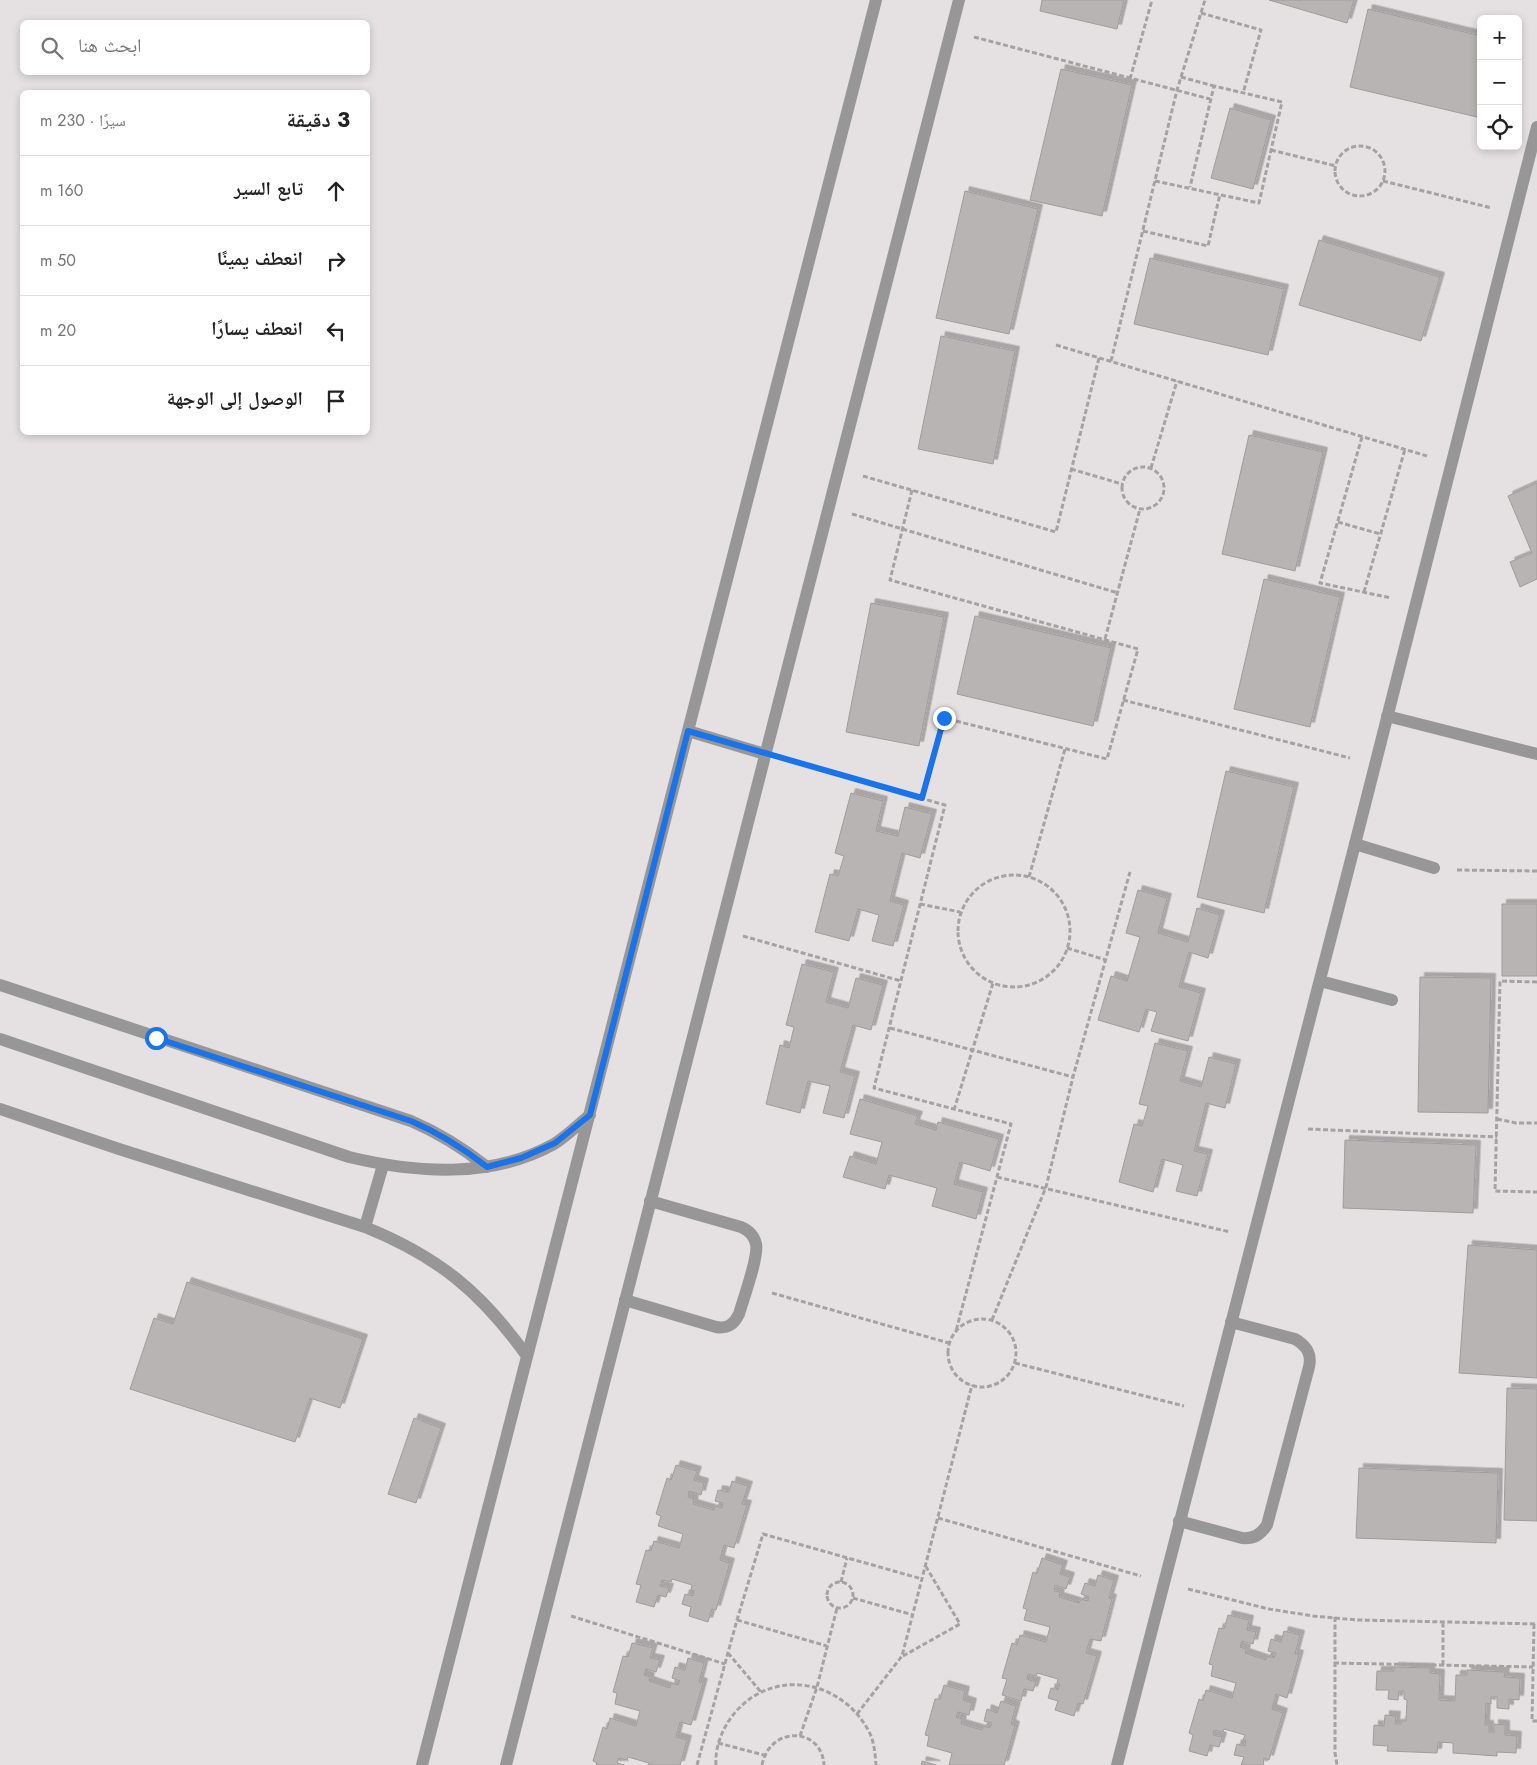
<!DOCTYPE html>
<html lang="ar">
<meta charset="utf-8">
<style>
body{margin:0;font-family:Jost,"Noto Naskh Arabic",sans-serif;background:#f6f6f6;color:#222;direction:rtl}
.controls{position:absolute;right:15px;top:15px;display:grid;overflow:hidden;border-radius:8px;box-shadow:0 2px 8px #0003}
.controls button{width:45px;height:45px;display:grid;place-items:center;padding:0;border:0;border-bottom:1px solid #e0e0e0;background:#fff;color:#222;font:25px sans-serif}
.stop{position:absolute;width:15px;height:15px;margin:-11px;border:4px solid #1a73e8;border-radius:50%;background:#fff}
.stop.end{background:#1a73e8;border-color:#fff;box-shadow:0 1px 5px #0008}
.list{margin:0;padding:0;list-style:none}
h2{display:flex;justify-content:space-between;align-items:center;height:65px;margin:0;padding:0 20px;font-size:21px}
h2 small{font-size:16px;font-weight:400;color:#767676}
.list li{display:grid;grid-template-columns:32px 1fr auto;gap:15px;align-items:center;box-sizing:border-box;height:70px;padding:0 20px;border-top:1px solid #e0e0e0}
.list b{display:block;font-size:19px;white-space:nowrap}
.list em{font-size:16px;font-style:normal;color:#767676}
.icon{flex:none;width:28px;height:28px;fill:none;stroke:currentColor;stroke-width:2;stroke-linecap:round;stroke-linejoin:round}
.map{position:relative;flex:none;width:1537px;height:1765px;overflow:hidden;direction:ltr}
.search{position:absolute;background:#fff;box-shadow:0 2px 8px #0003;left:20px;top:20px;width:350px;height:55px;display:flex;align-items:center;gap:12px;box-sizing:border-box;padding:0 18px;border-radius:8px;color:#767676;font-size:19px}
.panel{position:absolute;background:#fff;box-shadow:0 2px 8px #0003;left:20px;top:90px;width:350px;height:345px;border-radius:8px;direction:rtl}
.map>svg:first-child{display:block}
</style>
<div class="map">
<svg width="1537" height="1765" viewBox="0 0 1537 1765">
<defs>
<filter id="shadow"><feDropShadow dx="4.5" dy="-4.5" stdDeviation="0" flood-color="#0004"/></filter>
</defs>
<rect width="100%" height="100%" fill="#e5e1e3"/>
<path fill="#b9b4b4" stroke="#a19c9c" filter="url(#shadow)" d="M1042,0H1124L1117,29L1040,11Z
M1269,0H1354L1347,23Z
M1368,9L1481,36V118L1350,87Z
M1061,69L1132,85L1102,216L1030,200Z
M1230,108L1271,120L1253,189L1211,178Z
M965,191L1038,209L1009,334L936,318Z
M1319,240L1440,277L1421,341L1299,305Z
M1150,258L1284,289L1268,355L1134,324Z
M941,336L1015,351L993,464L918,449Z
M1249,435L1323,452L1295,571L1222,554Z
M1537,483V579L1520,587L1510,562L1532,553L1508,496Z
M1264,579L1340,597L1310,727L1234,709Z
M871,603L944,617L919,746L846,732Z
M975,616L1111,648L1093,726L957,694Z
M1226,771L1294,787L1264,913L1197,897Z
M851,793L883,801L876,831L898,836L905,807L932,814L920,858L902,853L890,901L904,905L893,946L872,941L879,915L858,909L849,941L815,932L830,874L838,876L844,856L835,853Z
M1138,890L1167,898L1158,933L1188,942L1197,908L1220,915L1208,958L1189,952L1179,987L1201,993L1188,1041L1151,1031L1157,1012L1146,1009L1139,1032L1098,1020L1111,976L1127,981L1140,937L1126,933Z
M1502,904H1537V976H1502Z
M802,964L834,972L826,1002L848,1008L856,978L883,985L871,1030L853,1025L840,1072L855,1076L844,1118L823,1113L830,1086L808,1081L800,1113L766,1104L780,1045L789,1048L794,1027L786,1025Z
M1420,977L1491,978L1488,1113L1418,1112Z
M1155,1043L1188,1051L1180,1081L1201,1087L1209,1057L1236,1064L1225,1108L1206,1103L1194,1151L1208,1154L1197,1196L1176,1191L1183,1165L1162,1159L1153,1192L1119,1182L1134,1124L1142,1126L1148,1106L1139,1104Z
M860,1099L918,1116L915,1124L936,1130L938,1122L999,1139L990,1171L960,1162L954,1184L983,1192L976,1219L932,1206L937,1188L889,1175L885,1189L843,1177L850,1156L876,1164L882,1142L850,1134Z
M1345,1140L1476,1145L1473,1213L1343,1208Z
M1468,1245L1537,1250V1378L1459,1373Z
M187,1282L363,1339L340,1408L310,1398L295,1442L130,1389L154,1318L173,1324Z
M1507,1388L1537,1389V1521L1504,1520Z
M414,1418L441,1428L416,1503L388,1494Z
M676,1465L697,1471L694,1480L704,1483L701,1495L689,1491L688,1497L694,1499L693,1504L714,1510L715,1506L722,1508L723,1503L715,1501L718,1490L729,1492L732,1481L748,1486L742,1504L747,1505L734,1548L724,1545L720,1560L730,1563L716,1610L712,1609L708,1622L689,1616L691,1607L682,1604L685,1594L693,1596L694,1591L691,1590L692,1585L672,1579L671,1582L662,1580L660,1586L669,1588L666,1597L658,1595L654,1607L636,1602L641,1585L636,1584L646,1550L651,1551L654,1541L679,1548L683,1534L658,1526L661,1516L656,1514L667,1478L671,1480Z
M1359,1468L1498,1473L1496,1543L1356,1538Z
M1042,1558L1063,1565L1060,1574L1070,1577L1066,1589L1055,1585L1054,1591L1060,1592L1059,1597L1079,1603L1081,1599L1088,1601L1089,1597L1081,1594L1085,1583L1095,1586L1098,1575L1114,1580L1109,1598L1112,1599L1101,1641L1090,1639L1086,1653L1097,1656L1083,1704L1078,1703L1074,1716L1055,1710L1058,1701L1048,1698L1051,1688L1058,1690L1060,1684L1057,1683L1058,1679L1037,1673L1036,1676L1028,1674L1027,1679L1036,1682L1033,1691L1024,1689L1021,1701L1002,1695L1007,1679L1002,1678L1012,1643L1017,1645L1020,1635L1046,1642L1050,1627L1024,1620L1027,1609L1023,1608L1033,1572L1037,1574Z
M1228,1615L1249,1620L1247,1630L1256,1632L1253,1644L1242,1641L1240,1647L1246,1649L1245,1653L1266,1660L1267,1656L1274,1658L1276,1653L1268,1651L1271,1639L1281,1642L1284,1631L1300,1635L1295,1654L1299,1655L1287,1698L1276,1694L1272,1709L1283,1713L1269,1760L1264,1758L1263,1765H1241L1244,1757L1234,1755L1237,1744L1245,1746L1246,1740H1243L1245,1735L1224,1729L1223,1732L1214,1730L1213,1735L1222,1737L1219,1747L1210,1745L1207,1756L1189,1751L1193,1735L1189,1733L1199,1699L1203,1701L1206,1690L1232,1698L1236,1683L1211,1676L1213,1665L1209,1664L1219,1628L1224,1629Z
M632,1643L653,1648L650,1658L660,1660L656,1672L646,1669L644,1675L650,1677L649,1681L670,1688L671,1683L678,1685L680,1681L672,1678L675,1667L685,1670L688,1658L704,1663L699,1682L703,1683L691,1725L680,1722L676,1737L687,1740L680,1765H648L649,1763L628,1757L627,1760L619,1758L617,1763L624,1765H596L597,1763L593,1761L603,1727L607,1729L610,1718L636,1726L640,1711L615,1704L617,1693L613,1692L623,1656L628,1657Z
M1394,1667L1430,1668V1673L1440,1674L1439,1700L1455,1701L1456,1675H1467V1670L1505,1672L1504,1677L1520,1678L1519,1700L1509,1699V1709L1497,1708V1697H1491V1704L1486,1703L1485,1725H1489V1732H1494V1724L1505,1725V1735L1517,1736L1516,1753L1497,1752V1756L1453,1753V1743L1438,1742L1437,1753L1387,1751L1388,1746L1373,1745L1374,1725L1384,1726L1385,1715L1396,1716L1395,1724H1401V1721H1406L1407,1700L1404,1699V1691H1399L1398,1700L1388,1699L1389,1690H1376L1377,1671H1394Z
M944,1685L965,1691L963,1700L972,1703L969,1715L958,1712L956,1717L962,1719L961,1724L982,1730L983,1726L990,1728L992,1723L984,1721L987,1709L997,1713L1001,1701L1016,1706L1011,1724L1015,1726L1004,1765H949L952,1753L927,1746L929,1736L925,1735L935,1699H940Z
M922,1761L936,1765H921Z"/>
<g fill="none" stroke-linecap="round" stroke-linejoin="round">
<path stroke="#a6a2a4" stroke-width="3" stroke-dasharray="5 2.5" stroke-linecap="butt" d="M1201,13L1261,30L1243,93
M974,37L1210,99
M1181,77L1214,86
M1130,79L1152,0
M1335 171a25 25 0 1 1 50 0a25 25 0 1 1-50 0Z
M1271,150L1336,166
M1155,181L1259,203L1282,102L1214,86L1190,187
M1383,181L1492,208
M1143,231L1208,246L1220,194
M1056,345L1427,456
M1111,361L1177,90L1205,0
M1362,437L1320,583L1391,598
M1122 488a21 21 0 1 1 42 0a21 21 0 1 1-42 0Z
M1151,468L1177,381
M1071,469L1122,484
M863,476L1056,532L1099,358
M912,490L890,580L1138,649L1107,759L944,718L922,798
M852,514L1118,593
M1338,522L1380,534
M1364,592L1405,449
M1105,639L1140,509
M1123,700L1350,758
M790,761L945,805L874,1088L1011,1124L956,1331
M1457,870L1537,871
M958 931a56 56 0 1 1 112 0a56 56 0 1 1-112 0Z
M1029,877L1065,749
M920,904L960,912
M743,936L901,981
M1067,948L1106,960
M1537,982L1500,981L1495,1191L1537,1192
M890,1028L1073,1077
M954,1110L993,983
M1497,1119L1516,1123H1537
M1308,1129L1497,1137
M997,1177L1230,1232
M772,1293L949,1343
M948 1353a34 34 0 1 1 68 0a34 34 0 1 1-68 0Z
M992,1320L1046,1187L1073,1077L1130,872
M1015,1363L1184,1406
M938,1518L1141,1576
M827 1595a13 13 0 1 1 26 0a13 13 0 1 1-26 0Z
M841,1582L847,1558
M1188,1589L1269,1609L1313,1616L1357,1620L1537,1624
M853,1598L913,1615
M571,1616L725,1664
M1335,1617V1753L1337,1765
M737,1620L827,1646
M1534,1624L1532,1721H1537
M728,1653L761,1692
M903,1656L960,1624L925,1565
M1334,1663L1533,1667
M1443,1665V1621
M857,1714L902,1656L972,1385
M800,1736L817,1687L837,1608
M718,1743L764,1755
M697,1765L737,1620L763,1534L922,1579
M716,1765C715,1750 720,1735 728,1722C763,1668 836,1675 867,1728C874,1739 875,1752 876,1765
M762,1765C770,1725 822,1727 824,1765"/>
<path stroke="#989798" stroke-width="12" d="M1355,844L1434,868
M1320,981L1392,1000
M625,1300L716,1327C728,1329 734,1324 739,1314C743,1300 759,1256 756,1244C754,1235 748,1230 741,1227L650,1201
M1179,1521L1242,1538C1254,1539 1260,1535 1267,1525L1309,1367C1312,1354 1307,1346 1295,1339L1231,1322"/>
<path stroke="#989798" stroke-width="12" d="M1387,716L1537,754
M688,731L765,754
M0,985L411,1121C439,1133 463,1148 487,1167
M0,1039L349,1157C416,1173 491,1179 554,1144C567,1136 579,1124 590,1115
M0,1109L119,1149L365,1227C439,1257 481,1292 527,1356
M365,1227L383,1165
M422,1765L876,0
M506,1765L959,0
M1117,1765L1355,844L1537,127"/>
</g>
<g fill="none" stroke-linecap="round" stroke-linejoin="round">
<path stroke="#1a73e8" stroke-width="6" d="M156,1038L411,1121C439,1133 463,1148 487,1167L521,1158L555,1143L590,1115L688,731L922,798L944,718"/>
</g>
</svg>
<div class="controls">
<button>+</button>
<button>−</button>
<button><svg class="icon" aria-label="locate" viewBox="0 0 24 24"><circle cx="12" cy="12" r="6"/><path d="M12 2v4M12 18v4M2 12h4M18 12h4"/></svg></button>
</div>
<div class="stop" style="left:156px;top:1038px"></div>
<div class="stop end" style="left:944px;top:718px"></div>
<div class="search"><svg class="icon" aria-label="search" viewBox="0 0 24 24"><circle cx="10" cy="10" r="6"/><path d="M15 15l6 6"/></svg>ابحث هنا</div>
<section class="panel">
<h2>3 دقيقة<small>سيرًا · 230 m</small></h2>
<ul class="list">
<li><svg class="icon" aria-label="ahead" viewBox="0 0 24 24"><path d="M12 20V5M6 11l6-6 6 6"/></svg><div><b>تابع السير</b></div><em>160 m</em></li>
<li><svg class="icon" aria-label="right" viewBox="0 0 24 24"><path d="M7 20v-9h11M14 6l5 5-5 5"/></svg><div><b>انعطف يمينًا</b></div><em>50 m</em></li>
<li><svg class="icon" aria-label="left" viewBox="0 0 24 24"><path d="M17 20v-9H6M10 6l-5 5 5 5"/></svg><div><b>انعطف يسارًا</b></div><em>20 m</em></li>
<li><svg class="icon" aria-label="arrive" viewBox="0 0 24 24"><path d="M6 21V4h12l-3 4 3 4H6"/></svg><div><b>الوصول إلى الوجهة</b></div></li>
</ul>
</section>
</div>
